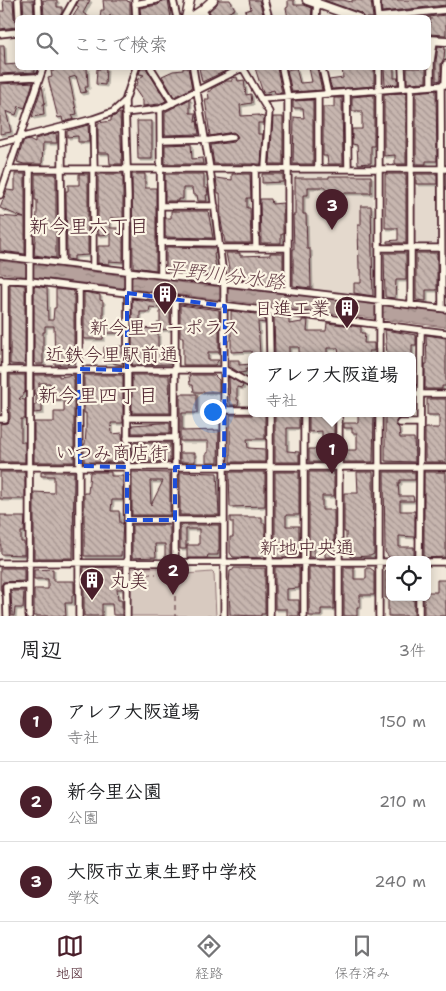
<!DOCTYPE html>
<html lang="ja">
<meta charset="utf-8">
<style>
body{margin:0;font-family:"Shantell Sans","Klee One",sans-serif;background:#f6f6f6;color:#202124}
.controls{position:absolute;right:15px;bottom:15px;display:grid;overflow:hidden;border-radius:8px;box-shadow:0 2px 12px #0003}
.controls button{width:45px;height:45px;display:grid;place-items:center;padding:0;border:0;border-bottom:1px solid #e0e0e0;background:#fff;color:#202124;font:25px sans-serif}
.you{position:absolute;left:212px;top:411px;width:18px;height:18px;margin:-12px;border:4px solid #fff;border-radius:50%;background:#1a73e8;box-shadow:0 0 0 8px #1a73e833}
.badge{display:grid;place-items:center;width:32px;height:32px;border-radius:50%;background:#4a1f2b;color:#fff;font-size:16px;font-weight:700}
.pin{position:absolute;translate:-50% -41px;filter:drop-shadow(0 1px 2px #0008)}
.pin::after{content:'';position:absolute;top:26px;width:18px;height:15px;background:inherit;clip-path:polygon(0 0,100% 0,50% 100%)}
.popup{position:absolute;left:248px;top:352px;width:168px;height:65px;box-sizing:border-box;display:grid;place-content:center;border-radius:8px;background:#fff;filter:drop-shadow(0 1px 4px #0005);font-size:16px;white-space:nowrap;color:#757577}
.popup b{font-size:19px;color:#202124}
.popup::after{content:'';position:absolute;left:50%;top:100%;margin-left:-10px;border:10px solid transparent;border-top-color:#fff}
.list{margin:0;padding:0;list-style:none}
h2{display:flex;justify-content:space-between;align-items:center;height:65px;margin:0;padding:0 20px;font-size:21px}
h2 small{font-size:16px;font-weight:400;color:#757577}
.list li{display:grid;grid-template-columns:32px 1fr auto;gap:15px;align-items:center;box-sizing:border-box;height:80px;padding:0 20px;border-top:1px solid #e0e0e0}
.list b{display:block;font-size:19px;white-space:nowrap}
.list p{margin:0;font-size:16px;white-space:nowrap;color:#757577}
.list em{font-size:16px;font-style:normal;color:#757577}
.icon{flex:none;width:28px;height:28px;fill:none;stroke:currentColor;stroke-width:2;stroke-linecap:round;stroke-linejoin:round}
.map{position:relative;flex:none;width:446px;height:616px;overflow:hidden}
.search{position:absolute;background:#fff;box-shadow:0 2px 12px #0003;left:15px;right:15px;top:15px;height:55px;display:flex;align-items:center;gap:12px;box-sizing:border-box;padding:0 18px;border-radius:8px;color:#757577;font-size:19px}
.sheet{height:305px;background:#fff}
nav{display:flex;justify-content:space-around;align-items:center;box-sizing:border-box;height:70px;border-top:1px solid #e0e0e0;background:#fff;font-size:14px;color:#757577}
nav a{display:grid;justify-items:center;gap:2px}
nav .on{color:#4a1f2b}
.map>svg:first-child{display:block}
</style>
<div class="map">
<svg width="446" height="616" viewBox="0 0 446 616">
<defs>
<pattern id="water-ripples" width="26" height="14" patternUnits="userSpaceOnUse" patternTransform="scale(1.25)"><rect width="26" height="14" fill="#b6a19c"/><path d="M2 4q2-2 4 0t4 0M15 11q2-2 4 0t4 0" fill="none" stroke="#96837f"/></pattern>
<pattern id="building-back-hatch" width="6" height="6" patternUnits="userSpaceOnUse" patternTransform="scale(1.25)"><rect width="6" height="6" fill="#c7b6af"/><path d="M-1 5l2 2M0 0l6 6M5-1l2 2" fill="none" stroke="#a4938f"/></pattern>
<filter id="shadow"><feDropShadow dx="2" dy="2" stdDeviation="0" flood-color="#0004"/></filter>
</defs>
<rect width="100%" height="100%" fill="#f1e8da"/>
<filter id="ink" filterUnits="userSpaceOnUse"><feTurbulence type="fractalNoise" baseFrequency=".02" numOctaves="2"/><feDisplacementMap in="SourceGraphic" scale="10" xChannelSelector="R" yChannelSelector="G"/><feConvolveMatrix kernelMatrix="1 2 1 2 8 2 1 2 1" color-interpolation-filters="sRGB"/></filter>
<g filter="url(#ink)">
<path fill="#e4d9cd" d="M373,172V297L291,288L290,173Z
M414,187H437L438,245H415Z
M199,390H218V413H178V393H199Z"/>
<path fill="#d8cac0" stroke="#917476" d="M133,568H185L186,574L212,572L214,574L216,616H130V569Z"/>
<path fill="url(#water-ripples)" stroke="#8b6d6f" d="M0,261L219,287L374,303L446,313V327L0,273Z"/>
<path fill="url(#building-back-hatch)" stroke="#4a1f2b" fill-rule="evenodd" filter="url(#shadow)" d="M3,0H13L14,18L17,22L16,27L0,29V11H4Z
M23,0H33L34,18H24Z
M43,0H57V7H62V12L59,18H44Z
M79,0H90L83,13L91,18H72L79,7L76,5Z
M103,0H127V1L130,2V18H118L110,15L109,18H100L101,10H104Z
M168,0L171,18H141L140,8L158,5L162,1Z
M218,0H230L235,9L222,16L213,18L209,11L217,4Z
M249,0H259L264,18H247L245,11L251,9Z
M288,0H294V5H304L312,8L311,18H288L286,8L288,7Z
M324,0H343L352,2V0H371L373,18H364L360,13Z
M381,0H446V5L382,12Z
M446,15V35L428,34L431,18H419Z
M0,45H4L5,65L17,64V68H35V72L0,74Z
M438,46L445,47L444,58L441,64V80L436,81V61Z
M54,68H87L88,87H85L86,92L81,93L76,76L69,78L77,114L72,115L74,119L63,122L62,117L58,118L48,78L52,77L51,71H54Z
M100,68H106L105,85L96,84L97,69H100Z
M141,68H146L166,101L159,104L143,106V101L134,88L138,83L137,80L144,75L139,74Z
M183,68H188L192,88L174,97L162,76L173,71L183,70Z
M199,68H232L202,82Z
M255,68H277L282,93H275L274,90L263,93Z
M296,68L300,83L312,82L309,68H317L322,90L292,92L287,70Z
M342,68H374V86L332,89L329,80L343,78Z
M384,68H394V78H398V84L385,85Z
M407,68H426V82L407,83Z
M237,77L238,81L244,80L246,95L251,94L252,103L240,105L241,116L259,115V116L264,117V123H258V134H263L261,164H214L211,145L234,142L238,137L236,134L233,132L210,136L205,99H209L208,91H211V89L226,81H232V78Z
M33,82L25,108L19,106L16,115L6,111L11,132L0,134V84Z
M42,86L45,104H43L44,115L32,117Z
M436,90L437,161H426V164H416V92Z
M406,93V164H395V155L384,156V94Z
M374,95V146H371V163L358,164L357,145L352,144V129H362V111H352V97Z
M334,98H342L343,164H328L327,156H323V107H334Z
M190,99V113H196L195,122L197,121L199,134L165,135V112Z
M313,100V164H293L294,117L304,118L303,108H293V101Z
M120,113L122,164H110L109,153H98V123L111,121V118Z
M273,117H283V164H270Z
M137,121H152V159H138Z
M88,125L89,142H78V136L67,137V131Z
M56,133L57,143H43L42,164H24L17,162L23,142L29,140L35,143V139Z
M191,144L192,159L202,158L203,164H165V145Z
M15,174H25V254L0,251V216L24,218L0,208L7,190L15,191Z
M35,174H56V258L34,255L37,212V200H35Z
M79,174H88V255L74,256V260L67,259L66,191H68V185H79Z
M98,174H123V218H110V228H123V262L109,261V264L98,263V246H111V234L98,235Z
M132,174H145V188H156V270L133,267Z
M165,174H204V188H207L208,195H206L207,201H198L197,195H193L192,188H183V199H178V201H165Z
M232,174H250L251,198H247V208H250L251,243H225L221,221L220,193H218L216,178L232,180Z
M262,174H283V182L262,183Z
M385,174H406V243H387V241L398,240V228H385Z
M416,174H437V184H416Z
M329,176H371V193H326V187H308V195H303V214H306L307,249H310L311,288L293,286V249H294L293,215H295V178H329Z
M260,199H271L272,204L283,203V234H281V243H261Z
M361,206H371L373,296L354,293V283H361V269H359L358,225H361Z
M171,211H208L213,238L165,237V218H171Z
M166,247L215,248L216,253L214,254L217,277L166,271Z
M226,253H240V256L270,255V253H283V285L229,278V268Z
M384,253H406V280H396L395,298L385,297Z
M416,253H437V290H426V301L416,300Z
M10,284L25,285V365L10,364Z
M34,286L47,288L48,320H53L54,308H56V289L74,291V363L55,365L54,326H45V332H43V364H36L34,362Z
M84,292L100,295V300L103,301V328H123V333H103V339H84Z
M132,299L150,301V302L170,303V329L158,330V347L170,346V364L132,365ZM150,307L160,308V323H157V329L140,328V312H149Z
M180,305L219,310V352H208V360H219L215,365H183V337H180Z
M231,311L264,315L265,323L258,322L260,354H253L251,351L231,352Z
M274,317L289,318V324L302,322V320H308L307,331H326L327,323L361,327V333H365L364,343H374V351H369V355H339L338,348H327V355H299V347H289V355H275Z
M385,330L416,335V345H412V355H387Z
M426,335L446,338V386H442V389H425V364H427Z
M123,346L122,365L113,363V361L104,362V347Z
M230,360H239V365L252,364V369H246V372L240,373L230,367Z
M10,375H25V392L19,399L25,400V419H21V442H25V462H0V424L7,423L10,419Z
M34,375H59V377L74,375V462H34V422H54V412H64V400H54L42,402V412L34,413V405H36V395L50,394V383H39V394H34Z
M84,375H122L123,376V423H111L112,434L122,433L123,462H84V444H85L86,431V413H84Z
M132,375H169L170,413H132Z
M189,375H214L219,380V392H194L193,385H190Z
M229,377L243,385L242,388L237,387V400H239L238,405H230Z
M180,394H197V413H182V431L219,430L218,462H206V453H208V441H180Z
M427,399H446V462H425V428H439V415H427Z
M256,413H265V439H247L248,448L265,449V462H230V415H252Z
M275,413H299V428H287V451L299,452V462H275Z
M309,413H334V462H309V449H322V431L309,432Z
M358,413H374L373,462H344V450H357V433H352V428H344V423H358Z
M385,413H399V418L396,421V425L399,428L400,438H414L415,462L385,461Z
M162,423H170V433H132V425Z
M132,443H170V462L146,461L147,462H132Z
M180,453H195V462H180Z
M0,472H25V499H0Z
M41,472H74L73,558H34V492L54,493V476H41Z
M90,472H111V476H123V500H112L111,511H119L120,523H123L121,556H84V493H88Z
M132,472L170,473V515H132ZM150,481H163L151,505Z
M180,472L217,473L219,515H180Z
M229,472H265V506L230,507Z
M275,472H299V515H286V526H299V558H275Z
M309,472H334V496H322V510H334V557H325V547H314V557H309Z
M357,472H373L374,554L370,556L350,557L349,547H346V532H344V493H358Z
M384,472H415V480H400V483H398L399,496H413L414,501H400V511H415V537L399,536V547H414V557H389L385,552Z
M424,472H446V557L424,558Z
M0,515H6V517H25L24,532H21V542H24V555L1,554Z
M230,517H262V523H265V558L233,557L230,553V537H233V522H230Z
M132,525H170V558H165V544H155L156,557L132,558Z
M180,525H219V551H218V555H208L207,558H187V545H199V529H186V549H180Z
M84,567L122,568V589H117L118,600H122V615H113L112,604H102V616H84Z
M275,567H299V588L287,589V600H299V616H287V609H275Z
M309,567H334V609H321V616H309Z
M344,567H354V579H366V568H370L374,571V595H360V607H357V616H344Z
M390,567V597L414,599V616H388V598H385V572Z
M0,568H24V581L3,582L1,586L2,596L1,590H0Z
M234,568H265V614H261V616L230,615L229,583L230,571L233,570Z
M53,569V581H74V595H72V603H65L66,616H34V589H48V579H34V570Z
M437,580H446V616H424V597H427V592H437Z
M11,591H24L23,608H15L14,616H12Z"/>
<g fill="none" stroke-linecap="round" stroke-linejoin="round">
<defs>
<path id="minor" d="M18,0L19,18
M38,0L39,18
M135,0L136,18
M173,0L177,18
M264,0L269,18
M376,0L378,18
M135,4L157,0
M202,10L208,18
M379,17L446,10
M64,18L74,0
M316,18L317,0
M0,34L18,32
M151,68L173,103
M193,68L210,169L224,284V616
M243,68L261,99L446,85
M282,68L288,97V290
M322,68L328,94
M379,68V355
M402,68L403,88
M0,79L35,77L39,80
M441,85L442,308
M445,85L446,64
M431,86V61L434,41
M347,92L348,169
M318,95V169
M261,99L269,112L265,168
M160,109L161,275
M125,113L160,109L242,68
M93,119L94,169
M62,127V169
M161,140L205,139
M205,141L233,137
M0,143L93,119L113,112L125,101
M255,168L256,248
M9,169H446
M61,169L62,263
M93,169V266
M0,195L43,68
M161,206H215
M161,242L219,243
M220,248H288
M380,248H441
M0,256L446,309
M0,279L30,281L446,333
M411,305V87
M269,311L270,355
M0,370H225L252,385
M412,394H446
M224,410H252
M339,413V616
M127,418H175
M0,419H5V280
M400,423H420
M127,438H175
M0,467H446
M127,520H224
M419,560L421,330
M175,562V299
M427,562H446
M0,563L390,562
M7,616L6,586H29
M29,616L30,169
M79,616V288
M127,616L128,197L125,101L136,68
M270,616V413
M304,616V413
M379,616V413
M419,616V597"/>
<path id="major" d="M307,0L358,18
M186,18L190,0
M190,18L202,10L213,0
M428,40L446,41"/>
</defs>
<use href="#minor" stroke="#4a1f2b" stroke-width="9"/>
<use href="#major" stroke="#4a1f2b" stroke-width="11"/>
<path stroke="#4a1f2b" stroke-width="1" stroke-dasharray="5 4" stroke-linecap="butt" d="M175,569V616
M137,574H156"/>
<use href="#minor" stroke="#fcf5e5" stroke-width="5.5"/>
<use href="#major" stroke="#fcf5e5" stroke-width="8"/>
</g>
</g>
<path fill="none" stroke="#1d4ed8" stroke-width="4" stroke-dasharray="10 6" stroke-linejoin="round" d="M127,293L225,306L224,467H175V520H127V467L80,466L79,369L127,370Z"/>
<defs>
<symbol id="building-pin" viewBox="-11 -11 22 30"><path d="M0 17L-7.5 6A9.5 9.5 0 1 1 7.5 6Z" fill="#4a1f2b" stroke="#fcf5e5"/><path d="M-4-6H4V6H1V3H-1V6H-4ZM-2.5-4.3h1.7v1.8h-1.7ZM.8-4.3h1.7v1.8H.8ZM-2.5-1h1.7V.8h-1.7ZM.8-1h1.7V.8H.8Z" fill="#fff"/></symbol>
</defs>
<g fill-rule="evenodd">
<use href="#building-pin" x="151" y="280" width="28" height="38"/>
<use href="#building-pin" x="333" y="294" width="28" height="38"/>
<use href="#building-pin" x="78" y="566" width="28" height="38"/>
</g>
<g text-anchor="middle" stroke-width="4.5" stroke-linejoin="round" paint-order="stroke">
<g font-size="19" fill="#4a1f2b" stroke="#fcf5e5" text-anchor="end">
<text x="330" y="315">日進工業</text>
<text x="165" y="334" text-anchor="middle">新今里コーポラス</text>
<text x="110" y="587" text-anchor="start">丸美</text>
</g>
<g font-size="19" fill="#4a1f2b" stroke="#fcf5e5">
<text x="112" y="361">近鉄今里駅前通</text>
<text x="112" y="459">いつみ商店街</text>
<text x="307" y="554">新地中央通</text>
</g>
<g font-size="20" fill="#4a1f2b" stroke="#fcf5e5">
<text x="89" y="233">新今里六丁目</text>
<text x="98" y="402">新今里四丁目</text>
</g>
<g font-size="20" font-style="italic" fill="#704c53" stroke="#fcf5e5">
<text transform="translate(225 275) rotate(7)" y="7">平野川分水路</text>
</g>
</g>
</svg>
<div class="controls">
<button><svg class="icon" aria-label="locate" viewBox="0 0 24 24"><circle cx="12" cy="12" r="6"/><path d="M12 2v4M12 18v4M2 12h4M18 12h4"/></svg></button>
</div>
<div class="you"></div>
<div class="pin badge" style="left:332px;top:474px">1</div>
<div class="popup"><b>アレフ大阪道場</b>寺社</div>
<div class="pin badge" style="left:173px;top:595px">2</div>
<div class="pin badge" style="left:332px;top:230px">3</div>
<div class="search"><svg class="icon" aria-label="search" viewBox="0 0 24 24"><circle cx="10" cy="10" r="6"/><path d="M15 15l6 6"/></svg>ここで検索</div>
</div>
<section class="sheet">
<h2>周辺<small>3件</small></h2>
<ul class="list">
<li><span class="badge">1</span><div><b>アレフ大阪道場</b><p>寺社</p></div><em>150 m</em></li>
<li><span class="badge">2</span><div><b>新今里公園</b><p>公園</p></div><em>210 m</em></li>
<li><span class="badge">3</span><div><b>大阪市立東生野中学校</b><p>学校</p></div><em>240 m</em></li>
</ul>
</section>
<nav>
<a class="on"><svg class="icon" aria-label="map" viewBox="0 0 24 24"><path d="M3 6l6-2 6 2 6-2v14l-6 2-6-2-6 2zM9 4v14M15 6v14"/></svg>地図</a>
<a><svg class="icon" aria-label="directions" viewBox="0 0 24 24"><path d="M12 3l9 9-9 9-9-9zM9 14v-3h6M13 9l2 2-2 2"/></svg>経路</a>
<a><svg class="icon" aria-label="saved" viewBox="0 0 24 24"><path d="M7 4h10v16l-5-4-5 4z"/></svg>保存済み</a>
</nav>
